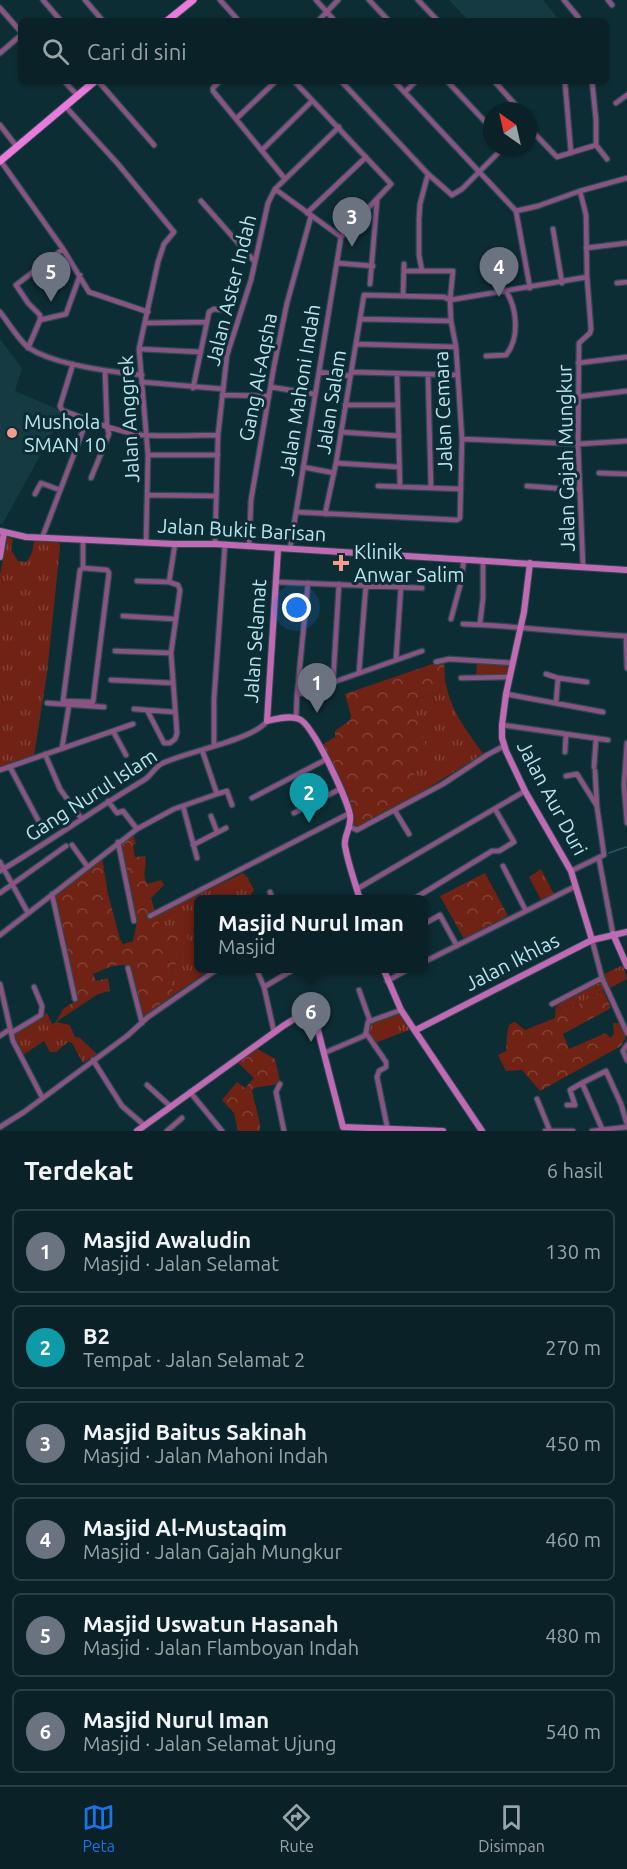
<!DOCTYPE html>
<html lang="id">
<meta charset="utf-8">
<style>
body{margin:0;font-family:Ubuntu,sans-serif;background:#132a2f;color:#f1f3f6}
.compass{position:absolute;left:483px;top:102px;width:54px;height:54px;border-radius:50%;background:#0a2227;box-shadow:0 2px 4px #0004;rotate:326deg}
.you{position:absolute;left:297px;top:608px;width:21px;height:21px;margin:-15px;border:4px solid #fff;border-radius:50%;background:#1a73e8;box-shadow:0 0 0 9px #1a73e833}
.badge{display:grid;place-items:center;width:39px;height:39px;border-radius:50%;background:#1a73e8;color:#fff;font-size:20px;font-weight:700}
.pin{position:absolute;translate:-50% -50px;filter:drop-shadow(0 2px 3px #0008)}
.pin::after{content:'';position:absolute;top:32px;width:21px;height:18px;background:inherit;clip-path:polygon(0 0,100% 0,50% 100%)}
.popup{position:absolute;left:194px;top:895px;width:234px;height:78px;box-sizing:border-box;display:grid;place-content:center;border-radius:9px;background:#0a2227;filter:drop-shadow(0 2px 4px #0005);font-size:20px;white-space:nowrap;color:#99a4a7}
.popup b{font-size:22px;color:#f1f3f6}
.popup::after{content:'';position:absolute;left:50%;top:100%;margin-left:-12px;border:12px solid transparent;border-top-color:#0a2227}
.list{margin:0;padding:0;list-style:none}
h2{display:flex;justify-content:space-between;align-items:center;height:78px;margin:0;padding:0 24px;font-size:26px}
h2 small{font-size:20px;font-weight:400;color:#99a4a7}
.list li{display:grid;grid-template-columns:39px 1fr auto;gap:18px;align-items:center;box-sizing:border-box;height:84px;margin:0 12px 12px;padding:0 12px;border:2px solid #2a3f44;border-radius:9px}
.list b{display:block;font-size:22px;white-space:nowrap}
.list p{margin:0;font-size:20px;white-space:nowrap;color:#99a4a7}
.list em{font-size:20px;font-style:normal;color:#99a4a7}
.icon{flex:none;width:33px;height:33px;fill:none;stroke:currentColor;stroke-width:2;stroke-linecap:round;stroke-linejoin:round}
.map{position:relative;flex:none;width:627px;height:1131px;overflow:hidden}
.search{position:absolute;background:#0a2227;box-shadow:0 2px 4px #0004;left:18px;right:18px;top:18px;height:66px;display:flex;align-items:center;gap:15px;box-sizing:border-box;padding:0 21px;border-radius:9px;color:#99a4a7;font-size:22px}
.sheet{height:654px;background:#0a2227}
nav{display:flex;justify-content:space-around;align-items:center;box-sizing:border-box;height:84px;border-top:2px solid #2a3f44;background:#0a2227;font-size:16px;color:#99a4a7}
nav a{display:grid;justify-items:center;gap:3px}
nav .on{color:#1a73e8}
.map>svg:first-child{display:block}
</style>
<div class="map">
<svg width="627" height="1131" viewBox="0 0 627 1131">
<defs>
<pattern id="grass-tufts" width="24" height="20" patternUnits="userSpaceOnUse" patternTransform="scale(1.5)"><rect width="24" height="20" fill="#702214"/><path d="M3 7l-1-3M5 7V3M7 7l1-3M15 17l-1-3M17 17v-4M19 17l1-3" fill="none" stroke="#824236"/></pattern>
<pattern id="forest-crowns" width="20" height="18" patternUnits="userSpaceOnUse" patternTransform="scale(1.5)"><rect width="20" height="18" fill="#702214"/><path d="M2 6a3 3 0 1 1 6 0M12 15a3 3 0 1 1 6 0" fill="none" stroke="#824236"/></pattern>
</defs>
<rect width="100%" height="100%" fill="#0d2d34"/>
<path fill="#163a42" d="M449,0H543L560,21H469Z
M0,339L22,368L15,391L64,412L2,525L0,524Z"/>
<path fill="url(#grass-tufts)" d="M7,537L13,539L11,550L18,561L26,562C32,556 33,549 34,541H59L60,548L47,673L34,756L0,769V575Z
M445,680C451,713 465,727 483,754L420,793L412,766L425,753L413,707L419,699L438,692Z
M541,869L554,894L541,900L529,877Z
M243,873L248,878L254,890L250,896V899L198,900V925L193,929L198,944V968L211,969L173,995L170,975L188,941L162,935L155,915Z
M623,965L627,979L608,989L602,975Z
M600,982L604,987L603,990L570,1009L563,1011L556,1005Z
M399,1012L412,1029L375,1043L367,1028V1024Z
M47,1013L52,1024L56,1022L70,1025L75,1037L80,1038L97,1054L83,1063L72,1043L68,1042L56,1052H50L44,1041L23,1055L13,1035Z"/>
<path fill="url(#forest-crowns)" d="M444,660L445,680L438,692L419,699L413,707L425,743V754L412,766L420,793L385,817L357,830L350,827V813L320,746L335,737V731L350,720L351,716L345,694Z
M133,834L136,844L133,845L135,857L145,856C148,867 141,874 147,884L161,880L164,885L151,898L162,934L177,932L187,935L188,941L170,975L173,995L142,1020L130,967C119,961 104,970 93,974L96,981L108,978L110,991L98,994L56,1022L63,1009L75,1001L72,977L55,895L102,857L108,894L120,939L123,944L133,941L137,922L121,843Z
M485,873L508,916L464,939L440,896Z
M603,990L611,1008L563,1034L569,1049L606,1033L610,1038L614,1034L613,1023H619L626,1037L621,1046L540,1091L522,1070L506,1071L498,1055L506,1051C507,1043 506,1031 510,1024L515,1022L525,1030L555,1018L556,1006L563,1011L570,1009Z
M256,1048L275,1059L280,1081L278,1084L254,1088L252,1091L260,1124V1131H238L234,1113L222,1100L237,1082L245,1088L254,1078L237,1062Z"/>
<path fill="#702214" d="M477,661L510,664L509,677H476Z"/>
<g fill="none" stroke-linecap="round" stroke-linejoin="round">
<path stroke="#225b66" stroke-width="1.5" d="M609,853L626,847
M574,867L581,864"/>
<defs>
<path id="street" d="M43,0L61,21
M85,0L103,21
M220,0L239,21
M316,0L335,21
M369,0L389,21
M418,0L438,21
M564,0L578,17
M608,0L612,5
M0,8L21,32
M318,21L338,0
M0,53L21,35
M64,81L77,95
M98,81L154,145
M220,81L213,88V91L285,179
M294,81L391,184L341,237
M341,81L428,174L420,204L419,219V255L422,271
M394,81L516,211L530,288
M447,81L492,129
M494,81L521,111
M565,83L571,153
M405,92L416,81
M616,103L627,95
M65,106L118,164L174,232L164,244L158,262L139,349L148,455L146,542
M236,119L276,81
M528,120L530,123L528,126
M0,125L17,147
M528,127L557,157L596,145V120L592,81
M596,145L607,159
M262,150L312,101
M0,160L63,249L89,292L148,312
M428,174L452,195L462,189L504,147
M275,189L341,237
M580,191L627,178
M201,201L255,262
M516,211L538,206L580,191L586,215L587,277
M307,213L366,157
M553,229L562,283
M586,248L627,243
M337,263L373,266
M617,283L627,282
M370,284L377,201
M403,296L404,264
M450,300L587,277L591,329L590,333L579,343L578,444L583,566
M0,312C8,322 20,342 29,348C55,365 112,372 142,375
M360,319L451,321
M40,320V315L28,303L16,285L63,249
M207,322L209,312L214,309L222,310
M146,323L207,322L193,388
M356,344L456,347
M28,348L40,320L66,314L80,275
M139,349L201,352
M486,356L506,355C520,338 517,308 506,291
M578,363L627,357
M73,364L60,406L62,410C88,420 114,431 142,435C167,437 193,435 218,435
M319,372L350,376
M351,372L458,375
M397,374L400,487
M428,375L431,488
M142,382L223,389
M271,387L314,394
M222,395L269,396
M577,397L627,391
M345,405H398
M341,432L399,436
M462,439L578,444L627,441
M148,455H218
M336,463L399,467
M303,467L334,473
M599,473L627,474
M91,478L109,434L107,427L105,371
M378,486L461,489
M527,486L580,490
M35,494L41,483L60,490
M148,495L216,496
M296,512L457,520L460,518L462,439L456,347L451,321L450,300L453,271H404
M325,514L336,463L364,295L444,297L450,300
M42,538L87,420
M83,539V568
M215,544L218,435L227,355L251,280L268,203L275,189L339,127
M249,547L251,500L274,366L287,303L311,216
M290,549L341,237
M83,568L107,570L109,573L93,702L63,701L80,570Z
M137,581L169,582
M275,582L422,588
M123,616L174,619
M451,619L461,582L464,559
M480,623L483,598V560
M463,624C518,626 572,633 627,636
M626,636L627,668
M115,651L171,653
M396,660L401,586
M436,662L449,659L513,663
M359,672L366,584
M546,674L558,678L556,703
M461,678L510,677
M558,678L587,682
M111,680L173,683
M333,682L339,584
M506,694L603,712
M297,695L422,651
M47,703L104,707
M134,709L147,710L164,743H170L175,739L177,733L171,653L180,590L178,585L169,582L175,544
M147,710L174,712
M296,718L297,695L308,583
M502,725L608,740
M113,731L126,755
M627,743L624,785L627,823
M214,746V699L225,544
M62,748L69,705
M565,752L566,734
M45,754L60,789L81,818
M10,767L38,820
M594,767L596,739
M0,770L133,724
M566,776L577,774L597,806
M217,794L227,791L232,805
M252,798L327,759
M108,801L117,813L123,811L137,829
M183,806L197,858
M395,811L409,834
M294,813L340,789
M211,816L217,832
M350,827L357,830L443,784L487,755L504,746
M118,842L134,921
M72,845L87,866
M193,845L226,828
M599,859L613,934
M0,862L28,913
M503,866L526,911
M0,871C49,842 95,809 144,780C151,776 154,768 161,764C184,752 254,740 267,721
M571,871L604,855L597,807L595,771
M357,889L525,791
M270,892L273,900
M0,893L66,846
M52,894L75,999
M412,900L492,851H499L514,842L495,809
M150,916L350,813
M424,924L440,915L457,946
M0,935L137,829L174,809L217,794L202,750
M592,940L602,978L627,1033
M424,962L576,886
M128,968L142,1023
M256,968L264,987L274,1032
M387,981L411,968
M0,984L13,1041L42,1097
M264,987L296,968
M359,990L370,1021
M552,1004L602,978
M11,1033L41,1015L42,1006L34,987
M366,1033L386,1062V1067L379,1071L377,1077L388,1131
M0,1036L10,1029
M627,1045L623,1051L627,1060
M324,1053L364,1036L366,1033L368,1022L401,1010
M93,1060L122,1106L144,1125
M280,1084L276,1092L284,1131
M147,1085L170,1106
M190,1092L222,1131
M537,1099L550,1131
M567,1105H575L570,1090L582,1083
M0,1127L24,1112L127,1036L148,1017L219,968
M167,1131L182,1118
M545,1131H573
M592,1131L627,1127
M603,1131L582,1083L606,1071L621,1104L627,1124"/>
<path id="secondary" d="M0,531L26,537L175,544H215L627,570
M278,549L267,721C276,719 289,715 299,719C313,724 347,799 350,815C352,827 343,837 345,846C348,864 355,882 360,900
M0,557L4,532
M530,563L524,612L506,694L502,725V738L506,751L525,791L571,871L592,940
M613,934L627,966
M383,968L401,1010L482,1131
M416,1030L592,940L627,932
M137,1131L283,1026L310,1009L314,1015L343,1127L443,1131"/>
<path id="primary" d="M167,21L193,0
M0,161L95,81"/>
</defs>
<use href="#street" stroke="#294b52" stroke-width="7"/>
<use href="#secondary" stroke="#294b52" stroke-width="8"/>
<use href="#primary" stroke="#294b52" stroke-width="9"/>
<use href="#street" stroke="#8a5482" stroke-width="4.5"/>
<use href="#secondary" stroke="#c16ab4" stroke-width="6"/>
<use href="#primary" stroke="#eb7adc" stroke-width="7"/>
</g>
<g fill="#f49d8b" stroke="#0d2d34" stroke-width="2">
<circle cx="12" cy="433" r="6"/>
<path d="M338 554h6v6h6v6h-6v6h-6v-6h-6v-6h6z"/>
</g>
<g text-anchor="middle" stroke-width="6" stroke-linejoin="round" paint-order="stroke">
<g font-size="20" fill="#b9e6f0" stroke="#0d2d34">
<text transform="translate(231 290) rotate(-76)" y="7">Jalan Aster Indah</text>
<text transform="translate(258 377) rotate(-79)" y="7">Gang Al-Aqsha</text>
<text transform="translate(300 390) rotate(-81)" y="7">Jalan Mahoni Indah</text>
<text transform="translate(331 402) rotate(-81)" y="7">Jalan Salam</text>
<text transform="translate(443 411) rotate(-92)" y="7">Jalan Cemara</text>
<text transform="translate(129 419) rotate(-93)" y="7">Jalan Anggrek</text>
<text transform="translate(566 458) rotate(-91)" y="7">Jalan Gajah Mungkur</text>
<text transform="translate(242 530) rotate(3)" y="7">Jalan Bukit Barisan</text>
<text transform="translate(255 641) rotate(-86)" y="7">Jalan Selamat</text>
<text transform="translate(91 795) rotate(-33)" y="7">Gang Nurul Islam</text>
<text transform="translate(552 798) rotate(62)" y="7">Jalan Aur Duri</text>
<text transform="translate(512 962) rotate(-27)" y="7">Jalan Ikhlas</text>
</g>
<g font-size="20" fill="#b9e6f0" stroke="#0d2d34" text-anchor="start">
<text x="24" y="429">Mushola<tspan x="24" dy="23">SMAN 10</tspan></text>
<text x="354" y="559">Klinik<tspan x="354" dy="23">Anwar Salim</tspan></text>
</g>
</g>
</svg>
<svg class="compass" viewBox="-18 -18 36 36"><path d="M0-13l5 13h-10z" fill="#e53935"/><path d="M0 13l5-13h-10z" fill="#99a4a7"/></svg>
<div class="you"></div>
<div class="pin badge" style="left:317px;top:713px;background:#6b7280">1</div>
<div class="pin badge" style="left:309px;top:823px;background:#0f9aa8">2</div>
<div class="pin badge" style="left:352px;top:247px;background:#6b7280">3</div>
<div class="pin badge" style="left:499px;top:297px;background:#6b7280">4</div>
<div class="pin badge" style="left:51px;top:302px;background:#6b7280">5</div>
<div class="pin badge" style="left:311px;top:1042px;background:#6b7280">6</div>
<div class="popup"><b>Masjid Nurul Iman</b>Masjid</div>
<div class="search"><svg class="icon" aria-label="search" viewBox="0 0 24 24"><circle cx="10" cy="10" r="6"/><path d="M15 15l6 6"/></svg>Cari di sini</div>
</div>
<section class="sheet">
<h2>Terdekat<small>6 hasil</small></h2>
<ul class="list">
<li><span class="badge" style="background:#6b7280">1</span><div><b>Masjid Awaludin</b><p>Masjid · Jalan Selamat</p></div><em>130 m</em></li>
<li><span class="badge" style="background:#0f9aa8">2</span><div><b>B2</b><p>Tempat · Jalan Selamat 2</p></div><em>270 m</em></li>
<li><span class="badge" style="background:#6b7280">3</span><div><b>Masjid Baitus Sakinah</b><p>Masjid · Jalan Mahoni Indah</p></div><em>450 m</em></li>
<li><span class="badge" style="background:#6b7280">4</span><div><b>Masjid Al-Mustaqim</b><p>Masjid · Jalan Gajah Mungkur</p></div><em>460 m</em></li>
<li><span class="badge" style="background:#6b7280">5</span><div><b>Masjid Uswatun Hasanah</b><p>Masjid · Jalan Flamboyan Indah</p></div><em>480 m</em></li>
<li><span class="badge" style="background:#6b7280">6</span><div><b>Masjid Nurul Iman</b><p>Masjid · Jalan Selamat Ujung</p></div><em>540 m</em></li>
</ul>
</section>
<nav>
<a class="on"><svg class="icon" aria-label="map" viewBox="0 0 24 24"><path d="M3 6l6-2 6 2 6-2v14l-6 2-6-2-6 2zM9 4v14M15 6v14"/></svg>Peta</a>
<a><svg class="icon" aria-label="directions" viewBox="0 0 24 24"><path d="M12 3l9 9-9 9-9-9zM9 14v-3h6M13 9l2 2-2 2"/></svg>Rute</a>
<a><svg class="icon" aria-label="saved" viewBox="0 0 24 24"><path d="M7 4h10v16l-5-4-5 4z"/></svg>Disimpan</a>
</nav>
